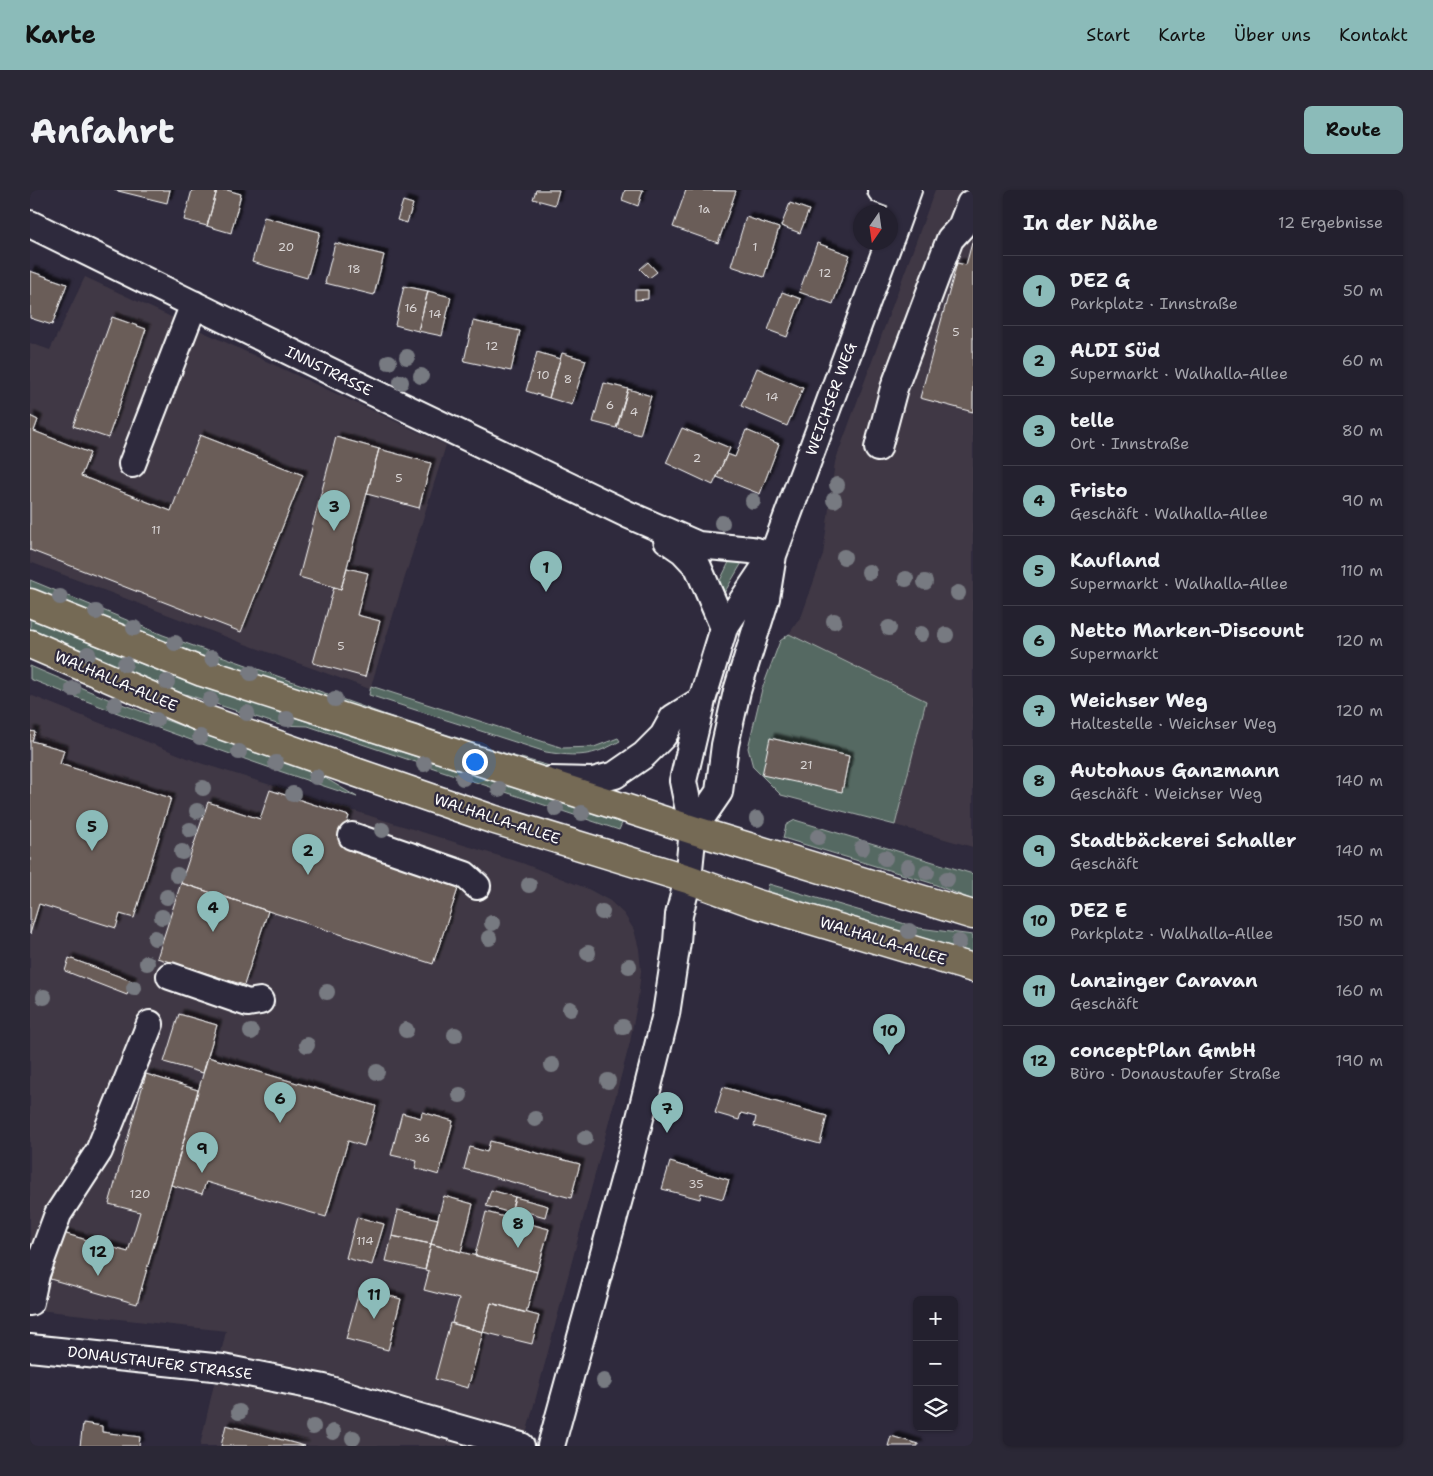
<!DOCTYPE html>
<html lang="de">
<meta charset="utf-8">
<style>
body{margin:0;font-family:"Shantell Sans",sans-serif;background:#2b2836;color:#f1f3f6}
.controls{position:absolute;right:15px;bottom:15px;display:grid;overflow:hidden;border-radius:8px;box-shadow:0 1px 4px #0004}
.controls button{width:45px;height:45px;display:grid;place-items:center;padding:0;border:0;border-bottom:1px solid #403e4a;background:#23202e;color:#f1f3f6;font:25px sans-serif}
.compass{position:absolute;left:823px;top:15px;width:45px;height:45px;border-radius:50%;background:#23202e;box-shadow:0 1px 4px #0004;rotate:193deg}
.you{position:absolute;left:444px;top:571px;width:18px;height:18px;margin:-12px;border:4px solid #fff;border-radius:50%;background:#1a73e8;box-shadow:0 0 0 8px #1a73e833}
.badge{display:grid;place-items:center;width:32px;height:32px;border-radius:50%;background:#8bbbb9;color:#111;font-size:16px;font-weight:700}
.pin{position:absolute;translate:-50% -41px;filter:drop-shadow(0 1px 2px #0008)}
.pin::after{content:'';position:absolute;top:26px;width:18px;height:15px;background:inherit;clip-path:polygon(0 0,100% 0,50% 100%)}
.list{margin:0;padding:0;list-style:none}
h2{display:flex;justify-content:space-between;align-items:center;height:65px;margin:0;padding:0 20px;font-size:21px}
h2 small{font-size:16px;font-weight:400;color:#a3a3aa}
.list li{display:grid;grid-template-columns:32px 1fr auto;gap:15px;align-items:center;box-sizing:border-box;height:70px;padding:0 20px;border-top:1px solid #403e4a}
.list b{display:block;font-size:19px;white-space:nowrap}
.list p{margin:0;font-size:16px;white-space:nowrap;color:#a3a3aa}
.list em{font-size:16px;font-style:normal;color:#a3a3aa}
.icon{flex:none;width:28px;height:28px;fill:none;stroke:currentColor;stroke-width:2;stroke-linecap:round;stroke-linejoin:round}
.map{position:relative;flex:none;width:943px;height:1256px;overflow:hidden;border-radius:8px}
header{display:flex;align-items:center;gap:30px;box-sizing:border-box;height:70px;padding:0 25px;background:#8bbbb9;color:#111}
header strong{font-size:24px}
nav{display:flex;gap:28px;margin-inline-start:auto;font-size:18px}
.intro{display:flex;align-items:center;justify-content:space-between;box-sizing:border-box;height:120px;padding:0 30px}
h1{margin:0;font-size:35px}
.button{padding:12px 22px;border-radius:8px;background:#8bbbb9;color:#111;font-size:18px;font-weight:700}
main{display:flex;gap:30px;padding:0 30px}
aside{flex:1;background:#23202e;border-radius:8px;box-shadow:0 1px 4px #0004}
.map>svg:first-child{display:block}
</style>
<header>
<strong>Karte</strong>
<nav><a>Start</a><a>Karte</a><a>Über uns</a><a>Kontakt</a></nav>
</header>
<div class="intro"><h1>Anfahrt</h1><a class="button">Route</a></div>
<main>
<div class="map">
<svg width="943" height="1256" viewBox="0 0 943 1256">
<defs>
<filter id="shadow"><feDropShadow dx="4.5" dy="-4.5" stdDeviation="1" flood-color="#0009"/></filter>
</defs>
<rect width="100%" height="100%" fill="#2f2a3d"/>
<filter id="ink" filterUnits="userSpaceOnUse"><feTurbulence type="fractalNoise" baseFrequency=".02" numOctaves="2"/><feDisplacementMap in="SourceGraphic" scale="10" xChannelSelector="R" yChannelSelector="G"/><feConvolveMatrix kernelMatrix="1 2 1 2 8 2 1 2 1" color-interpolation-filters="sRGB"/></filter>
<g filter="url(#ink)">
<path fill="#413945" d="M905,0H943V657L865,635L896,511L759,444L772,425L793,365L805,272Z
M55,87L416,255L340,499L215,454L0,372V153L20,160Z
M0,505L170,573L492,673L558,699L580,711L594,724L604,740L609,759L611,781L608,808L600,852L493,1256H170L196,1141L0,1119Z"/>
<path fill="#556962" stroke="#aab4b0" d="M716,366L690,410L685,401L701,368Z
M0,390L133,445L197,468L356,525L484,566L523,577L563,578L589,568L592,574L533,588L169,468L0,401Z
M0,429L137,484L278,532L592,633L589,640L278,536L250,535L85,481L0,446Z
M759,444L896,511L865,635L751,605L723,577L718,558L732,499L750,451Z
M0,476L78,509L223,562L285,582L327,607C217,571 108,532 0,489Z
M341,496L533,558L564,557L588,548L590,551C562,567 547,567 516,562L339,505Z
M765,630L943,684V710L901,693L753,648L756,635Z
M739,694L889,738L943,745V763L737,701Z"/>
<path fill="#6a5d59" stroke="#fff" filter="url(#shadow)" d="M84,0H140L137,13Z
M162,0H187L177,36L154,30Z
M187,0H197L211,4L201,43L177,36Z
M506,0H529L525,15L503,9Z
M595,0H613L608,16L592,10Z
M656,0L706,1L688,53L643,37Z
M373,11L383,14L377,33L367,30Z
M760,13L779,20L770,43L751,36Z
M234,27L290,42L277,88L222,72Z
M716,27L749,38L734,87L701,76Z
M943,49V222L890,208L927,73L936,75Z
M305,53L354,65L344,105L295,93Z
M787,53L820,65L803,114L769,102Z
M618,72L627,82L619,88L610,79Z
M0,81L37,94L22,135L0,128Z
M374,96L398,101L388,141L365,135Z
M605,100H618V109L605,110Z
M398,101L421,107L412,146L388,141Z
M752,102L771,109L757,147L738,140Z
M82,127L116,139L78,248L43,236Z
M443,131L490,141L481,181L434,171Z
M507,162L530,169L519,208L496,201Z
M532,163L556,170L542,215L519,208Z
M727,178L773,198L757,236L711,216Z
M574,193L598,199L586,238L563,232Z
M598,199L621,206L610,245L587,238Z
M0,226L8,230L4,241L60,263L51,286L141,321L170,245L273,285L211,442L0,360Z
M652,238L700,258L683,295L636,273Z
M716,240L749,254L730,304L687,287L697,264L705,267Z
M306,247L349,259L311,399L269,387Z
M349,259L401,273L389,318L337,304Z
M317,378L338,383L327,425L350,431L335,487L283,473L304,397L311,399Z
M0,541L5,542L2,551L34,560L30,574L141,608L104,728L90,724L86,738L9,714L0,744Z
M740,548L819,566L812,602L732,585Z
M240,600L319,626L310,655L430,693L403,774L151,693L178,612L230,629Z
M151,693L238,721L214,795L127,768Z
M39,768L102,791L97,805L35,781Z
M149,824L187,835L173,883L134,872Z
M178,867L346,916L334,956L318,951L296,1027L176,992L172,1004L141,995Z
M116,884L168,900L107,1114L20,1089L33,1043L98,1062L110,1022L79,1014Z
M693,897L797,926L790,954L724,936L726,927L711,923L709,930L685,923Z
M392,922L423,931L409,985L385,978L387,971L361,965L372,923L391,928Z
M460,951L550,974L541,1008L434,979L440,957L457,962Z
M640,972L699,990L693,1009L671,1003L670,1009L632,999Z
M461,1000L485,1007L481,1023L456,1016Z
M414,1006L443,1014L431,1062L401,1054Z
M485,1007L518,1016L515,1027L482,1018Z
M368,1020L408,1029L401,1054L362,1046Z
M456,1022L519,1039L507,1082L445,1065Z
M327,1027L354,1034L342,1075L316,1068Z
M362,1046L401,1054L395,1080L356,1071Z
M401,1054L507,1082L496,1123L461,1113L453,1142L422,1133L429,1109L394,1100L399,1081L395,1080Z
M330,1098L371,1109L358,1160L316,1149Z
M461,1113L509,1126L502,1154L453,1142Z
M420,1133L453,1142L438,1198L405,1189Z
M53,1233L72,1236V1242L110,1247L109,1256H50Z
M196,1235L275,1256H191Z
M861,1246L888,1254V1256H858Z"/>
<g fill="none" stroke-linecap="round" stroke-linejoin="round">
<defs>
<path id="minor" d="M851,0L875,9
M0,34L322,192L599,325L668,355L721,360L743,365
M861,47L878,0
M848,258L864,198L920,49L931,37L940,14
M102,274L164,114
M637,350L653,361L668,377L694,438
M521,590L563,591L585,585L614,565L633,546L643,528L672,510
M663,640L689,602L695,555L707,501L736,408L743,365L859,52
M322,646L435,685L447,696
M140,786L218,813L230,811
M0,1112L6,1084L28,1024L69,961L120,834
M0,1158L193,1178L294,1198L379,1224L491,1256
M521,1256L598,976L636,824L647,752L649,725L658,689L663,640L653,591L672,510L694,438L743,365"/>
<path id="major" d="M0,413L172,482L663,640L943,725
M0,454L174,529L328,583L462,629L658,689L724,713L943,778"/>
</defs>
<use href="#minor" stroke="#fff" stroke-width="30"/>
<use href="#major" stroke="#fff" stroke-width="31"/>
<use href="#minor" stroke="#2f2a3d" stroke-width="26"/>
<use href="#major" stroke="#756a55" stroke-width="28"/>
</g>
<g fill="#777a81">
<circle cx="377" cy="167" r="8"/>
<circle cx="359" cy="172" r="8"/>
<circle cx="391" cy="186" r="8"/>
<circle cx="371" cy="192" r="8"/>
<circle cx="807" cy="295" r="8"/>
<circle cx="804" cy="310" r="8"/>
<circle cx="723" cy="311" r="8"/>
<circle cx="692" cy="333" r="8"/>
<circle cx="814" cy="367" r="8"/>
<circle cx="839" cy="382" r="8"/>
<circle cx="876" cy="389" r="8"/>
<circle cx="895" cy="392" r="8"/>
<circle cx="928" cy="403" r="8"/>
<circle cx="30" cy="407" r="8"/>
<circle cx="66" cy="422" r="8"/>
<circle cx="804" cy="431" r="8"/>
<circle cx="104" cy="438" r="8"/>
<circle cx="859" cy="438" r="8"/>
<circle cx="891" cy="444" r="8"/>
<circle cx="916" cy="445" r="8"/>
<circle cx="145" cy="453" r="8"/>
<circle cx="58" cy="464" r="8"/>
<circle cx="182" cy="468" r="8"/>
<circle cx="95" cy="474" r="8"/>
<circle cx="221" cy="483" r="8"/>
<circle cx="137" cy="492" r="8"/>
<circle cx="43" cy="499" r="8"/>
<circle cx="305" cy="509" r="8"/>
<circle cx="180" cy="510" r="8"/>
<circle cx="85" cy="514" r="8"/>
<circle cx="217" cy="523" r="8"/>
<circle cx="257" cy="529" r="8"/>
<circle cx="126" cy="530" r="8"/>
<circle cx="170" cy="547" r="8"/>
<circle cx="209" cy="562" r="8"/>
<circle cx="246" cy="573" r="8"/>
<circle cx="394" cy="574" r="8"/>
<circle cx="286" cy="587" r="8"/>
<circle cx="433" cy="588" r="8"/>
<circle cx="173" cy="598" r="8"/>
<circle cx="469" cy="599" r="8"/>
<circle cx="263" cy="604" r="8"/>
<circle cx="526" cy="619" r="8"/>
<circle cx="167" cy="621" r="8"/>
<circle cx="552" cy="623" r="8"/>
<circle cx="727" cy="629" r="8"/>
<circle cx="160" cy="640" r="8"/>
<circle cx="352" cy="640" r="8"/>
<circle cx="788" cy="647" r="8"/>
<circle cx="832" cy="658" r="8"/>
<circle cx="152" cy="662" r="8"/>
<circle cx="855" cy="668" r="8"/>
<circle cx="878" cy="677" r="8"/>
<circle cx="897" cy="682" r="8"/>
<circle cx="147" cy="685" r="8"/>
<circle cx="917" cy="689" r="8"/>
<circle cx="499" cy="695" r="8"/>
<circle cx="137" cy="707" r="8"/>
<circle cx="572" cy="722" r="8"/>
<circle cx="132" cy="727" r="8"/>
<circle cx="462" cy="733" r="8"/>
<circle cx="879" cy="741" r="8"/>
<circle cx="125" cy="748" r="8"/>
<circle cx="459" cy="748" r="8"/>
<circle cx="929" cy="752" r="8"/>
<circle cx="558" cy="763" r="8"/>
<circle cx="117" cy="773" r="8"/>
<circle cx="599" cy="776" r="8"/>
<circle cx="104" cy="798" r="8"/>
<circle cx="297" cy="802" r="8"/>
<circle cx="14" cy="807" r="8"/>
<circle cx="540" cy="819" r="8"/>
<circle cx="593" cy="837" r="8"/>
<circle cx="376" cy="840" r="8"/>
<circle cx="221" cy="842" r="8"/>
<circle cx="425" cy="845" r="8"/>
<circle cx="277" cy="855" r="8"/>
<circle cx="522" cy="875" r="8"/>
<circle cx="347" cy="882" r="8"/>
<circle cx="578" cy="891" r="8"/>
<circle cx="430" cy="905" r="8"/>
<circle cx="505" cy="929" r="8"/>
<circle cx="555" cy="948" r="8"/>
<circle cx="574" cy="1191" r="8"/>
<circle cx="209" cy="1222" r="8"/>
<circle cx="283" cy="1237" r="8"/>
<circle cx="303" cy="1242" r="8"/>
<circle cx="323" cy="1248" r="8"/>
</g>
</g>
<g text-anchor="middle" stroke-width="4.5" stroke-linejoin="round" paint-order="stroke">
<g font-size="12" fill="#dad6d6">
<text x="674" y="23">1a</text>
<text x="256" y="61">20</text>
<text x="725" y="61">1</text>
<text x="324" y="83">18</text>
<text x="795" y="87">12</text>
<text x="381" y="122">16</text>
<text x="405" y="128">14</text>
<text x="926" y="146">5</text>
<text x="462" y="160">12</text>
<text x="513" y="189">10</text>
<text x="538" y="193">8</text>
<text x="742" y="211">14</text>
<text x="580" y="219">6</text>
<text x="604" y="226">4</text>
<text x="667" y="272">2</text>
<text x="369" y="292">5</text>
<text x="126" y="344">11</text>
<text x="311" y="460">5</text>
<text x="776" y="579">21</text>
<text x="392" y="952">36</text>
<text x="666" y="998">35</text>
<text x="110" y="1008">120</text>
<text x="335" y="1055">114</text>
</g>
<g font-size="15" fill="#fff" stroke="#2f2a3d">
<text transform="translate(299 181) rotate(26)" y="5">INNSTRASSE</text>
<text transform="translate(801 209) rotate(-70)" y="5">WEICHSER WEG</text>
<text transform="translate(86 491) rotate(23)" y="5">WALHALLA-ALLEE</text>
<text transform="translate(467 629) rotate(18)" y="5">WALHALLA-ALLEE</text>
<text transform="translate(853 751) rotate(17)" y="5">WALHALLA-ALLEE</text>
<text transform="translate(130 1173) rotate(7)" y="5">DONAUSTAUFER STRASSE</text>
</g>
</g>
</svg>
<div class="controls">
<button>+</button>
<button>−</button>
<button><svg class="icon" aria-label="layers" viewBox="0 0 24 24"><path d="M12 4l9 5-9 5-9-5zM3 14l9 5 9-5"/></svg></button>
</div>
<svg class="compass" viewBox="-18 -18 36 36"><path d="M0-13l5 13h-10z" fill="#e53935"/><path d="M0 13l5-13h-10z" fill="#a3a3aa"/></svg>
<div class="you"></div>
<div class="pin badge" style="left:516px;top:402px">1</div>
<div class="pin badge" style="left:278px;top:685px">2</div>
<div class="pin badge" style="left:304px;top:341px">3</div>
<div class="pin badge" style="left:183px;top:742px">4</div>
<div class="pin badge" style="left:62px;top:661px">5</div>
<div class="pin badge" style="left:250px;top:933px">6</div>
<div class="pin badge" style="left:637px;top:943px">7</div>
<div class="pin badge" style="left:488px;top:1058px">8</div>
<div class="pin badge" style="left:172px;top:983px">9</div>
<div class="pin badge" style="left:859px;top:865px">10</div>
<div class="pin badge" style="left:344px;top:1129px">11</div>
<div class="pin badge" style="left:68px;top:1086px">12</div>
</div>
<aside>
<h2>In der Nähe<small>12 Ergebnisse</small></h2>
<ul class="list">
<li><span class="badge">1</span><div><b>DEZ G</b><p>Parkplatz · Innstraße</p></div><em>50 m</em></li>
<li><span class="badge">2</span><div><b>ALDI Süd</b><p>Supermarkt · Walhalla-Allee</p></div><em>60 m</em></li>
<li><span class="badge">3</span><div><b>telle</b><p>Ort · Innstraße</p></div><em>80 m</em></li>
<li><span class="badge">4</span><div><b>Fristo</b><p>Geschäft · Walhalla-Allee</p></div><em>90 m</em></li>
<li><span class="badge">5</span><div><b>Kaufland</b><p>Supermarkt · Walhalla-Allee</p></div><em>110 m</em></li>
<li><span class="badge">6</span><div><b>Netto Marken-Discount</b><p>Supermarkt</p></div><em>120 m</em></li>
<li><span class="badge">7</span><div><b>Weichser Weg</b><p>Haltestelle · Weichser Weg</p></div><em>120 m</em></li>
<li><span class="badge">8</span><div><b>Autohaus Ganzmann</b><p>Geschäft · Weichser Weg</p></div><em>140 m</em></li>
<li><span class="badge">9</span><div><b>Stadtbäckerei Schaller</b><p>Geschäft</p></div><em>140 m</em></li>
<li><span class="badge">10</span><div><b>DEZ E</b><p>Parkplatz · Walhalla-Allee</p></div><em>150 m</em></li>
<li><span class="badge">11</span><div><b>Lanzinger Caravan</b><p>Geschäft</p></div><em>160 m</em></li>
<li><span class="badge">12</span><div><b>conceptPlan GmbH</b><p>Büro · Donaustaufer Straße</p></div><em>190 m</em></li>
</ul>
</aside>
</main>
